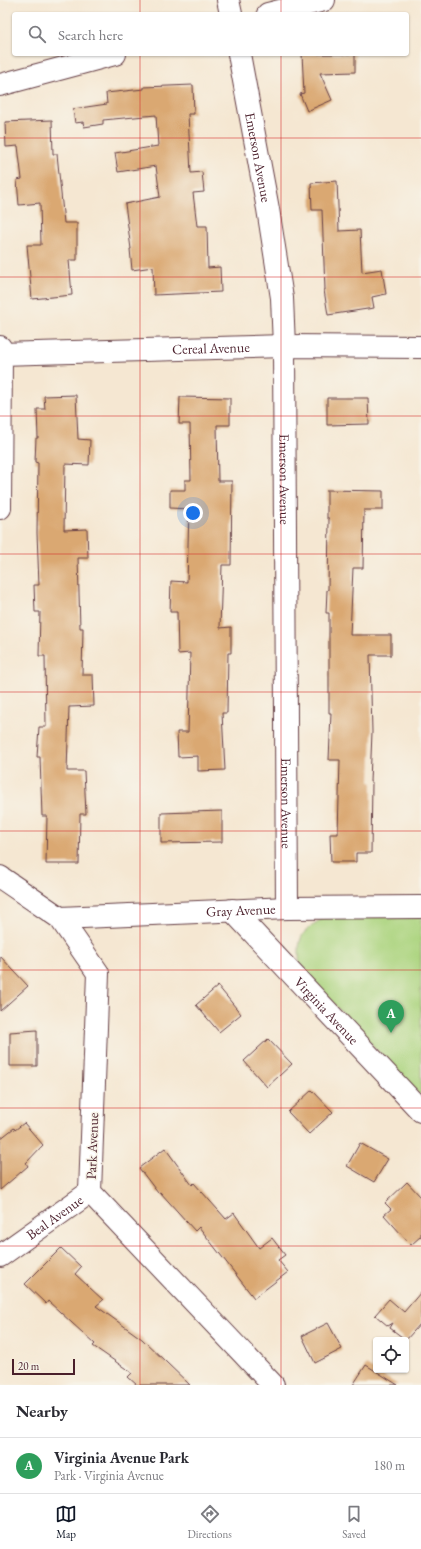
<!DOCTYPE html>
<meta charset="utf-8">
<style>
body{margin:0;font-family:"EB Garamond",serif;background:#f2f2f3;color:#2b2b33}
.controls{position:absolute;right:12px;bottom:12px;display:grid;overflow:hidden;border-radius:4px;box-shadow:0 1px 3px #0004}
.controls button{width:36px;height:36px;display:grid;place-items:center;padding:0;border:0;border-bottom:1px solid #e1e1e2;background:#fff;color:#2b2b33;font:20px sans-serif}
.scale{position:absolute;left:12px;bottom:10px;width:63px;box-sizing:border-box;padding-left:4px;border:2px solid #4a1f2b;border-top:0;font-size:11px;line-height:14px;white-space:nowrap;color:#4a1f2b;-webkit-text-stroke:3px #f7f3e8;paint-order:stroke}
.you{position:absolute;left:193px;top:513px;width:14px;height:14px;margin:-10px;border:3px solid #fff;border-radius:50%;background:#1a73e8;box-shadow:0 0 0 6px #1a73e833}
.badge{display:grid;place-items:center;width:26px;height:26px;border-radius:50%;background:#111827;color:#fff;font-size:13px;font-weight:700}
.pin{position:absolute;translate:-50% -33px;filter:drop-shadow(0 1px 2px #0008)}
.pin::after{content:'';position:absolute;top:21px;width:14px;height:12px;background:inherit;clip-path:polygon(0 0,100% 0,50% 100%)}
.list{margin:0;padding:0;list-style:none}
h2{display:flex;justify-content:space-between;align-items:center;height:52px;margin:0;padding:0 16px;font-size:17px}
h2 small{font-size:13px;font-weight:400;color:#7c7c81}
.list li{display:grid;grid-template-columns:26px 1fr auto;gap:12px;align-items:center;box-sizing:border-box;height:56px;padding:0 16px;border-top:1px solid #e1e1e2}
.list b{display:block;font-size:15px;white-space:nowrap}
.list p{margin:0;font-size:13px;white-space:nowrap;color:#7c7c81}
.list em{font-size:13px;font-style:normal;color:#7c7c81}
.icon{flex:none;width:22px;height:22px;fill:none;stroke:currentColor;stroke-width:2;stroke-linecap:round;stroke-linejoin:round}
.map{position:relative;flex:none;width:421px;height:1385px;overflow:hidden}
.search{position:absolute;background:#fff;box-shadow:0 1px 3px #0004;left:12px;right:12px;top:12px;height:44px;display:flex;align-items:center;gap:10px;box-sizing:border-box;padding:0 14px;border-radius:4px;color:#7c7c81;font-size:15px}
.sheet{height:108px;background:#fff}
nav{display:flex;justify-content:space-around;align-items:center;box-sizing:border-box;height:56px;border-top:1px solid #e1e1e2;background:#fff;font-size:11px;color:#7c7c81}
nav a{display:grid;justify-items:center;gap:2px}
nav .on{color:#111827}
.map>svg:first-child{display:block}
</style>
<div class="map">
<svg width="421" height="1385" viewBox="0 0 421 1385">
<rect width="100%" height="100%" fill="#f7f3e8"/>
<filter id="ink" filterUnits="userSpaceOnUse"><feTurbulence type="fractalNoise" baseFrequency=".025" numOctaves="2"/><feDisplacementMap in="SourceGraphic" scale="8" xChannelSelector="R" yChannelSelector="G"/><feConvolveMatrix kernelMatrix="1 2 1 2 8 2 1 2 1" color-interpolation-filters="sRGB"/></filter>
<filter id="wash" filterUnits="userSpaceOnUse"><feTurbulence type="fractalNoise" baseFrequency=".012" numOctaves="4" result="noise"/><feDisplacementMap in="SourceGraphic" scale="16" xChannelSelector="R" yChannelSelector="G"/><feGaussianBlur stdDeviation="0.9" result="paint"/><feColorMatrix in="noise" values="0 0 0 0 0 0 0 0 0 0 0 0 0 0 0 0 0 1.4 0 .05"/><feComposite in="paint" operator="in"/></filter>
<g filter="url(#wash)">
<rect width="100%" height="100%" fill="#f5e7d2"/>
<path fill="#acd47f" stroke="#7b7a55" d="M327,916H421V1097L300,968C297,937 299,932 327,916Z"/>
<g id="blocks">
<path fill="#daa872" d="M302,54H355V72L320,73L332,100L307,111L300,94L304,93Z
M193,85L194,114H188L191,173L202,172L204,192L193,193L197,226H207L208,268L220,267L221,292L154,295L153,267L132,270L130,249H131L125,204L160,197L156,166L118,172L115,153L158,146L156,115L103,120V124L84,127L83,122L75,123L73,109L107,104L106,93L144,89V87Z
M52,120L53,154H57L64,223H77V260H69L72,295L32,299L27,245H41L40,203L19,205L17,180L22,179L18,146L6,147L5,122Z
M337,181L339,231L360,230L362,272L382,269L386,294L372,297L374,308L328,315L324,290H325L322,210H312L311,183Z
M76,395L78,439L90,440L89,465L65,464L64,530L87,529L88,558H78L80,628H83L82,675H93L94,706L69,707L67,771H84L86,814H80L79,864H46L47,816H42L40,757H37L39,727H46L45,656H39L40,612H35L34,585H39L37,533L38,463L35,462L36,438H38L37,409H45L44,396Z
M180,397L230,398V425H217L218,481H232L231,565H222L220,628L231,627V653H228L227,713H222L225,770L198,771V756L178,757L177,732H188L190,653L178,654L177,612H170L171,581L187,582L189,509L170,508V490H185V480H191L190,424H179Z
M327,398H368L369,424L327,425Z
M327,490L383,491V510H364L363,568H353L350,635H391V655H370L372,732L370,782H372L371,853H356V862H331L330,834H338L340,760H329L331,713H329V613H326L327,590H328L329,518H327Z
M222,811V842L161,843V813Z
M0,956L28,986L0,1011Z
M218,986L241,1014L219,1032L196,1005Z
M37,1030V1066H10V1032Z
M268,1039L292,1064L267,1087L244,1061Z
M312,1090L333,1112L309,1134L288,1112Z
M24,1123L43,1145L26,1163L28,1166L0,1190V1139L14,1128L15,1130Z
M360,1143L388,1159L374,1182L347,1166Z
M165,1148L192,1185L194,1183L226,1219L234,1213L259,1248L272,1238L285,1255L278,1260L288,1272L254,1298L199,1227L195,1231L160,1192L158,1193L139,1168Z
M407,1182L421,1197V1236L411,1245L384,1215L391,1209L385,1203Z
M61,1248L81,1267L75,1274L103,1300L96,1306L142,1339L190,1385H137L128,1377L132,1373L93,1346L95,1344L48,1301L46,1304L25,1284Z
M421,1292V1323L406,1340L390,1328L393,1323L388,1326L375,1315L389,1299L404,1312Z
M328,1323L342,1349L315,1363L302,1336Z
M366,1365L398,1385H353Z"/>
</g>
</g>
<g filter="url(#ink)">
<use href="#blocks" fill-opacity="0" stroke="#643d44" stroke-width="1"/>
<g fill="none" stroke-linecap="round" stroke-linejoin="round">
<defs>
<g id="minor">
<path d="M228,0L231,14"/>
<path d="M268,14L324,0"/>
<path id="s1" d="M239,54L268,209L282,298L284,346L287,908"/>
<path d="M0,85L115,54"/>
<path d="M0,347L1,354L0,508"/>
<path id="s2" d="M0,354L284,346L421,347"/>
<path d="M0,877L60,918L98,973L90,1192L273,1385"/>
<path id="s3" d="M232,910L421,1111"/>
<path id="s4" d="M60,918L287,908L421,907"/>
<path id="s5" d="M0,1256L90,1192"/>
</g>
</defs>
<use href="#minor" stroke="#643d44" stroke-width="24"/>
<use href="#minor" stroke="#fff" stroke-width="22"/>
</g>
</g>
<path fill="none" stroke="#d62828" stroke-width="1" stroke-opacity="0.55" d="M140,0V14M281,0V14M140,54V1385M281,54V1385M0,138H421M0,277H421M0,416H421M0,554H421M0,692H421M0,831H421M0,970H421M0,1108H421M0,1246H421"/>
<g text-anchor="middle" stroke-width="3" stroke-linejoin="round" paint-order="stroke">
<g font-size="14" fill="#4a1f2b" stroke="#f7f3e8">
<text dy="5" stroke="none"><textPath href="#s1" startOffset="105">Emerson Avenue</textPath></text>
<text dy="5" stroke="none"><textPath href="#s2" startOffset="211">Cereal Avenue</textPath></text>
<text dy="5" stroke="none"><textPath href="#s1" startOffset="429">Emerson Avenue</textPath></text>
<text dy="5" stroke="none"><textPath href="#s1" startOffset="753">Emerson Avenue</textPath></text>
<text dy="5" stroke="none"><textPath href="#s4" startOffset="181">Gray Avenue</textPath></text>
<text dy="5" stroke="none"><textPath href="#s3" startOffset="138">Virginia Avenue</textPath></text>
<text transform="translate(92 1146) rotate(-88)" y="5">Park Avenue</text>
<text dy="5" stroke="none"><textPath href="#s5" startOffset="67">Beal Avenue</textPath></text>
</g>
</g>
</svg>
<div class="controls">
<button><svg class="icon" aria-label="locate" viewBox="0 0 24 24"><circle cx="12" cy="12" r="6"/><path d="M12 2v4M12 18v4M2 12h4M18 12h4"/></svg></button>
</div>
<div class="scale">20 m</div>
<div class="you"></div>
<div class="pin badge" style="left:391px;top:1033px;background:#2e9e5b">A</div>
<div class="search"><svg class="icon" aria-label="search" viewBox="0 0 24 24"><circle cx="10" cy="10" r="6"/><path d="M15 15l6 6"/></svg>Search here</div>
</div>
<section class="sheet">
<h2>Nearby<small></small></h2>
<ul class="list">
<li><span class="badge" style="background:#2e9e5b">A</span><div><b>Virginia Avenue Park</b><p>Park · Virginia Avenue</p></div><em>180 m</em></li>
</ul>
</section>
<nav>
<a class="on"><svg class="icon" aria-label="map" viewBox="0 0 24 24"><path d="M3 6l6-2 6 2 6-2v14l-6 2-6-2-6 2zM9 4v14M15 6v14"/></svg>Map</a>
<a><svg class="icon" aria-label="directions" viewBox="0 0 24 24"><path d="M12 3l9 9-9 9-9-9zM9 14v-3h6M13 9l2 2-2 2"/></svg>Directions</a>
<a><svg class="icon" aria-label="saved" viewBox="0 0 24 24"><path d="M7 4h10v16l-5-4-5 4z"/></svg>Saved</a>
</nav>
